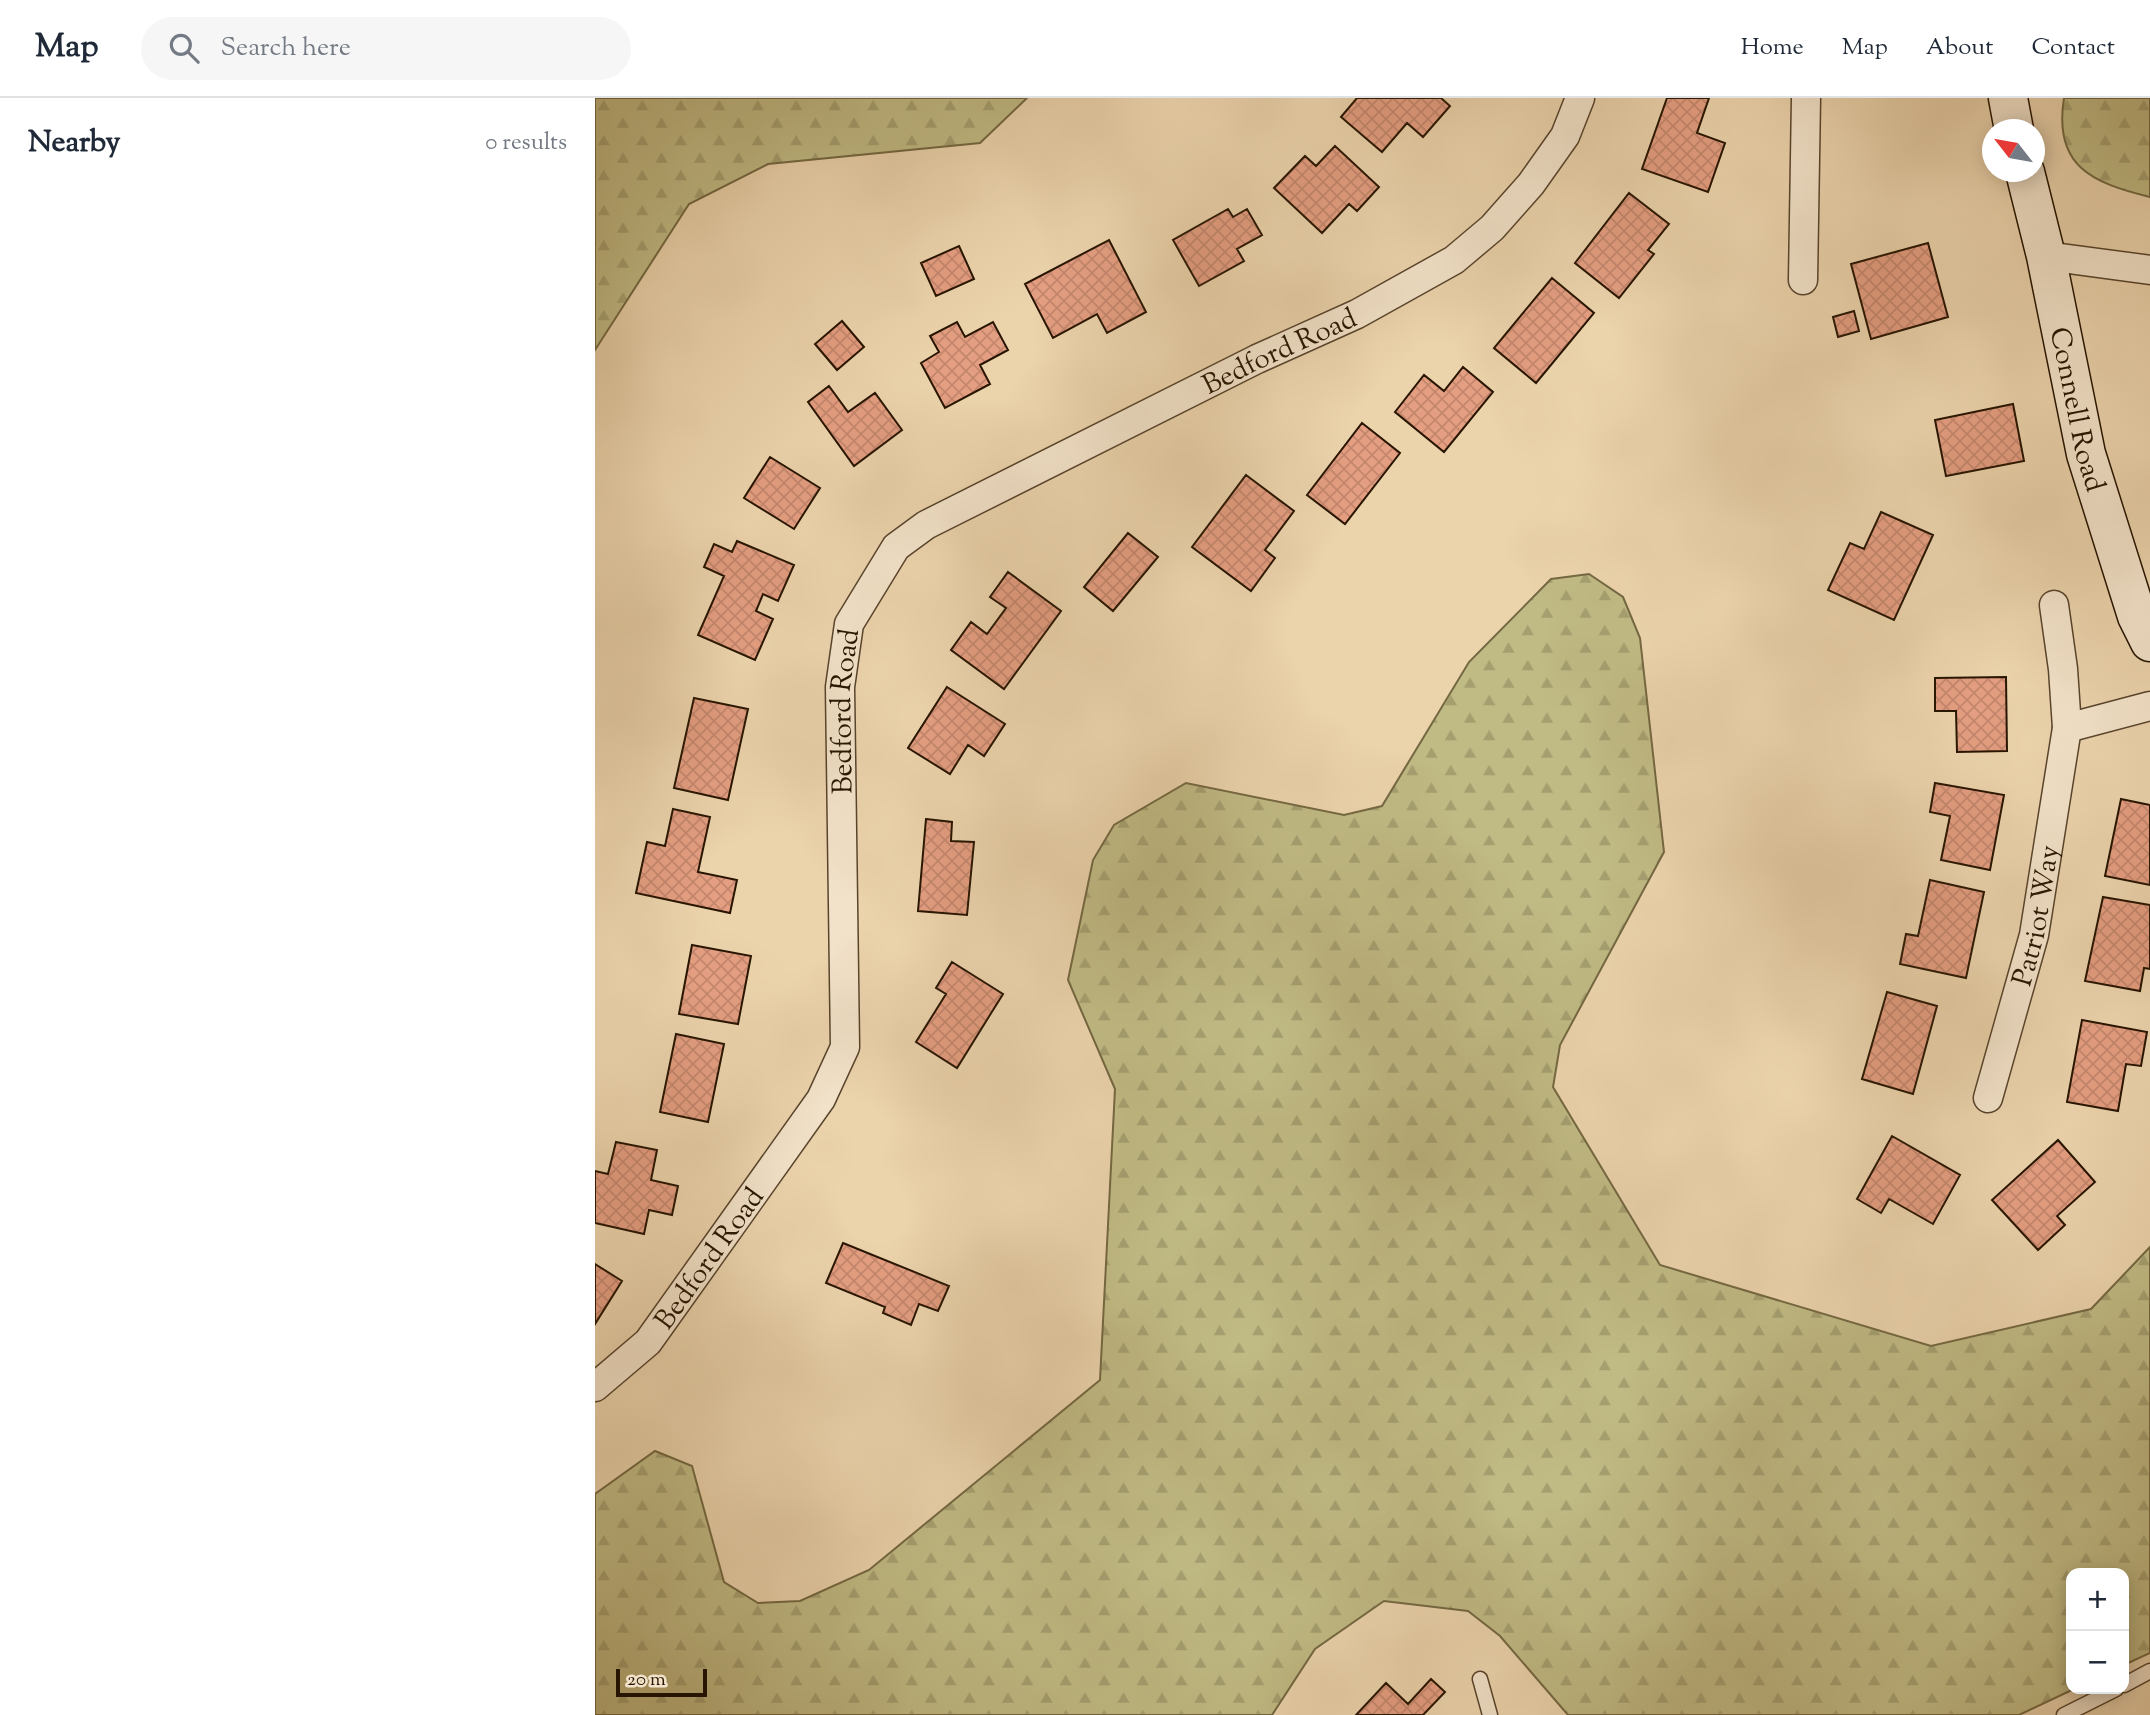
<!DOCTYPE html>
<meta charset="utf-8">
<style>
body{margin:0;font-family:"Sorts Mill Goudy",serif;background:#f6f6f7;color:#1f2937}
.controls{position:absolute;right:21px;bottom:21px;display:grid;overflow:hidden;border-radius:14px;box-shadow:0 4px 18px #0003}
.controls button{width:63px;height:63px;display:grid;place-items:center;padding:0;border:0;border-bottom:2px solid #e0e1e3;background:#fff;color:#1f2937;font:35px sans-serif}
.compass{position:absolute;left:1387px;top:21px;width:63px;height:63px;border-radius:50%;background:#fff;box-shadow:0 4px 18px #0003;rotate:301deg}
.scale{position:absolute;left:21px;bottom:18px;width:91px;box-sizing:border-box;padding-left:7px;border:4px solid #271501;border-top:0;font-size:19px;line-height:24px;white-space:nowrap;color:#271501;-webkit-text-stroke:5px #f2e2c9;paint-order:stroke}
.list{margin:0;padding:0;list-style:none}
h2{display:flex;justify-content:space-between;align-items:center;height:91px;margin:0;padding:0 28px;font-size:30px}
h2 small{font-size:23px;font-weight:400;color:#747a83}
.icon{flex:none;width:38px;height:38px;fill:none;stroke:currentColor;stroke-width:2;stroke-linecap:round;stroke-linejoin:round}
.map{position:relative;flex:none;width:1555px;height:1617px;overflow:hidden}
header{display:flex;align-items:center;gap:42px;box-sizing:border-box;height:98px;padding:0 35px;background:#fff;border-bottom:2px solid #e0e1e3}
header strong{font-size:33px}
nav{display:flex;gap:38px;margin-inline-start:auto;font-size:24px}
.search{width:490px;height:63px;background:#f6f6f7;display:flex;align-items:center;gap:18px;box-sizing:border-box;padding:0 24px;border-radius:38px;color:#747a83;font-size:26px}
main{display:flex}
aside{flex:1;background:#fff}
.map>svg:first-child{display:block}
</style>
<header>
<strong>Map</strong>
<div class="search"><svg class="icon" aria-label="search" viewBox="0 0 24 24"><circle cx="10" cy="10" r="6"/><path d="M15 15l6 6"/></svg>Search here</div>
<nav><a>Home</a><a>Map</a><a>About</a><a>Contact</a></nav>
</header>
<main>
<aside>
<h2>Nearby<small>0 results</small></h2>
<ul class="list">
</ul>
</aside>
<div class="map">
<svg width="1555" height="1617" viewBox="0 0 1555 1617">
<defs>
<pattern id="forest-firs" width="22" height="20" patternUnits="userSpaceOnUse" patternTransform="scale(1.75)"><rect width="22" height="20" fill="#c0ba84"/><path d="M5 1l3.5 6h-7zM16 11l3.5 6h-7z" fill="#a59f70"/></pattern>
<pattern id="building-cross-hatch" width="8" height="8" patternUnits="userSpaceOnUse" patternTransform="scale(1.75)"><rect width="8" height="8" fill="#e49e81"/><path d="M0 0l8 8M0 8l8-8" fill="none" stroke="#c4876e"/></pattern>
</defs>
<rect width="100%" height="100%" fill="#ebd3ac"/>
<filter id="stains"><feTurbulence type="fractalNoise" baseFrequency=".00286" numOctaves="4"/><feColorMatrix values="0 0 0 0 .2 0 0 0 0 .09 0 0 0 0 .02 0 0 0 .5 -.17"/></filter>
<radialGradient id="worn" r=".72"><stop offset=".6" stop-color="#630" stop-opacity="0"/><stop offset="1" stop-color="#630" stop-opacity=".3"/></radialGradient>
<path fill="url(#forest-firs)" stroke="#746842" stroke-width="2" d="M0,0H432L385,45L173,66L94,106L0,252Z
M1469,0H1555V99C1497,85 1458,68 1469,0Z
M994,476L1028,499L1045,540L1069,754L965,947L958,989L1065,1167L1336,1248L1496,1211L1555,1149V1555L1529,1567V1475H1476V1591H1479L1424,1617H973L905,1538L873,1513L789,1503L720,1551L677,1617H0V1396L60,1353L97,1368L129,1484L163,1505L205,1503L274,1472L505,1282L520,991L473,882L498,762L519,727L591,685L749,717L787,708L874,564L956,481Z"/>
<path fill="url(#building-cross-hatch)" stroke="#271501" stroke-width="2" d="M762,0H846L855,8L828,39L812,25L787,54L746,19Z
M1072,0H1114L1102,35L1130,45L1113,94L1047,71Z
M740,48L784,89L762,113L754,106L727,135L679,90L710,58L721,68Z
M1034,95L1074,126L1053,152L1059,156L1024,200L980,165Z
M633,111L638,119L652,111L667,137L642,151L649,163L604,188L578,142Z
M514,142L551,214L512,235L502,216L458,240L430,186Z
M1333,145L1353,219L1276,241L1256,166Z
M364,148L379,181L341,198L326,165Z
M957,180L999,215L941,285L899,250Z
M1259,213L1264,233L1243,239L1238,219Z
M247,223L269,249L242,272L220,246Z
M362,224L370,239L398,224L413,252L385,267L395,286L350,310L326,265L344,254L335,238Z
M868,269L898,294L849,354L800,314L829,277L849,293Z
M234,288L253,314L280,295L307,332L259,368L213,304Z
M1418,306L1429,363L1351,378L1340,322Z
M767,325L805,355L750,426L712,397Z
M175,359L225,390L199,431L149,400Z
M651,377L699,413L670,452L680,460L656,493L597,449Z
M1286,414L1338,437L1299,522L1233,492L1255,445L1269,451Z
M533,435L563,459L518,513L489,489Z
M142,443L199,467L183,503L168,496L161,513L178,521L160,562L103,537L129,478L109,469L119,446L137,454Z
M413,474L466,513L409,591L356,552L376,524L392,536L411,510L395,499Z
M1411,579L1412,653L1362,654L1361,613H1340V580Z
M352,589L410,626L389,658L373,647L355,676L313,650Z
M99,600L153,611L133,702L79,690Z
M1340,685L1409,697L1395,772L1346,762L1355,718L1335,714Z
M1526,701L1555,707V787L1510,778Z
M78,711L115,719L103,774L142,782L135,815L41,795L52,744L70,748Z
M331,721L357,724L356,743L379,744L372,817L323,813Z
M1335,782L1389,794L1371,880L1305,866L1311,836L1323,838Z
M1508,799L1555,807V871L1549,870L1545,893L1490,883Z
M97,847L156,858L143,926L84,916Z
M357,864L408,896L362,970L321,944L351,896L341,890Z
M1292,894L1342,908L1318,996L1267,981Z
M1487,922L1552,934L1546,968L1531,966L1523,1013L1472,1004Z
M81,936L129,946L113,1024L65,1014Z
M1297,1038L1365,1077L1338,1126L1294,1101L1286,1115L1262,1101Z
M1463,1042L1500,1084L1462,1118L1470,1127L1443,1152L1397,1102Z
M21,1044L62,1052L56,1082L83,1088L77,1117L54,1112L49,1136L0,1125V1073L13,1076Z
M248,1145L354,1188L343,1213L324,1206L316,1227L288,1215L290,1209L231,1185Z
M0,1166L27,1183L0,1226Z
M836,1581L850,1594L828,1617H761L791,1585L813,1606Z"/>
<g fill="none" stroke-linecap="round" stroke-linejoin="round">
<defs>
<path id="lane" d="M885,1581L895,1617
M1529,1587L1555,1573
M1469,1617L1521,1591"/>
<g id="street">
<path d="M1451,158L1555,172"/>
<path d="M1208,182L1211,0"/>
<path d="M1459,507L1468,571L1472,630"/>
<path id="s1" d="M1393,1000L1439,837L1472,630L1555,608"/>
<path id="s2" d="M0,1289L53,1244L226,1001L250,949L245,589L254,526L301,449L331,427L662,261L762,216L859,162L897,130L936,86L970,38L985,0"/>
</g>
<g id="secondary">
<path d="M1413,0L1419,32"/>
<path id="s3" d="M1430,74L1451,158L1491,356L1542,518L1555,544"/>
</g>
</defs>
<use href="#lane" stroke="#58442c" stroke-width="17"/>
<use href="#street" stroke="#58442c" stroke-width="31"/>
<use href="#secondary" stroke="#271501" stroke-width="41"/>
<use href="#lane" stroke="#f2e2c9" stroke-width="14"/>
<use href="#street" stroke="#f2e2c9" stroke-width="28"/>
<use href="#secondary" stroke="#f2e2c9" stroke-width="38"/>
</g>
<g text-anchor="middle" stroke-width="5" stroke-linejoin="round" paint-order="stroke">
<g font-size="28" fill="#271501" stroke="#f2e2c9">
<text dy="10" stroke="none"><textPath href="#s2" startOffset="1370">Bedford Road</textPath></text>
<text dy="10" stroke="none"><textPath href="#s3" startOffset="243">Connell Road</textPath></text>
<text dy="10" stroke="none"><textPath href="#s2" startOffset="761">Bedford Road</textPath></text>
<text dy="10" stroke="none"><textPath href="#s1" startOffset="189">Patriot Way</textPath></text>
<text dy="10" stroke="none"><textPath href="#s2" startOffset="173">Bedford Road</textPath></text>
</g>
</g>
<rect width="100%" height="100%" filter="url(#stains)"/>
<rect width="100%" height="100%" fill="url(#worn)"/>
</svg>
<div class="controls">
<button>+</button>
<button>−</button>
</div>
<svg class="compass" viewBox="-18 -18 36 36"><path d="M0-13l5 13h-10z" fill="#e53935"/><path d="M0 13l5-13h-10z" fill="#747a83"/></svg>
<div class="scale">20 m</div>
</div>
</main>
